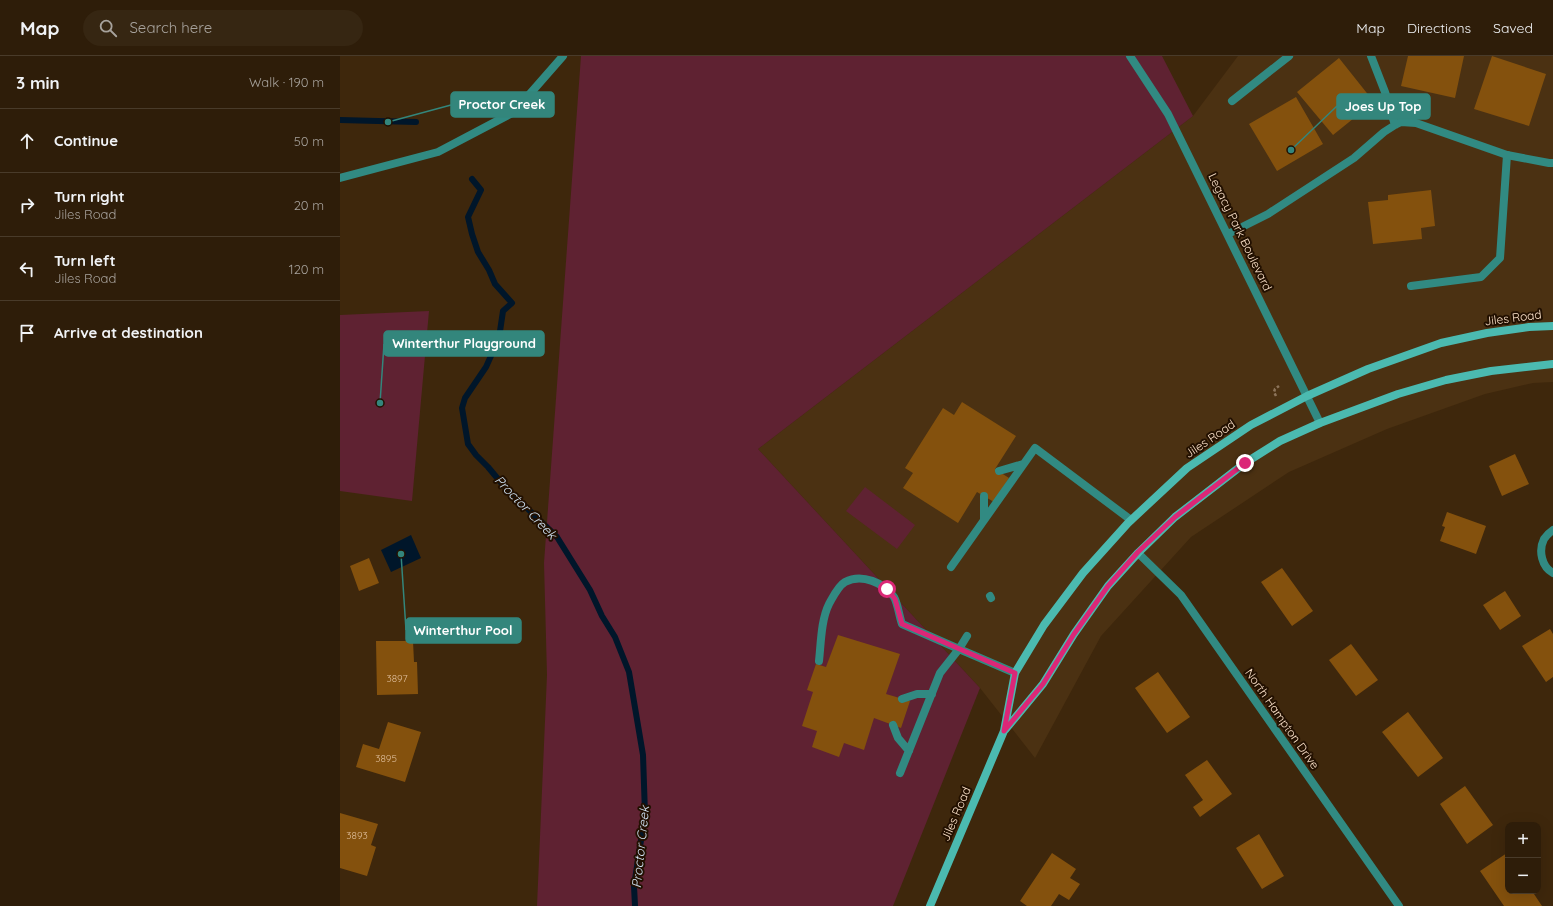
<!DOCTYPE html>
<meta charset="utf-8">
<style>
body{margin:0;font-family:Quicksand,sans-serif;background:#362612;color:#f1f3f6}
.controls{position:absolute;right:12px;bottom:12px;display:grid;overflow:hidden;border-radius:8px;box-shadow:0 4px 16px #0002}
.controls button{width:36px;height:36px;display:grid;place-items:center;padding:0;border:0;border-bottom:1px solid #493b2a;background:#2e1d09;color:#f1f3f6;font:20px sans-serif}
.stop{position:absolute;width:12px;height:12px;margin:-9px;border:3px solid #db2777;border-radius:50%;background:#fff}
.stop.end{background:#db2777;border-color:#fff;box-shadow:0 1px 4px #0008}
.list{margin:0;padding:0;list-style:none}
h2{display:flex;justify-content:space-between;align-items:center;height:52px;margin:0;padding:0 16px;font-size:17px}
h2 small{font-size:13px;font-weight:400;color:#a7a29c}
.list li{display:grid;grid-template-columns:26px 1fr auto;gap:12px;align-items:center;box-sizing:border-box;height:64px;padding:0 16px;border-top:1px solid #493b2a}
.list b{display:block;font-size:15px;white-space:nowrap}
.list p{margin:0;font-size:13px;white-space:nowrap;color:#a7a29c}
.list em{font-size:13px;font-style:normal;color:#a7a29c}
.icon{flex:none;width:22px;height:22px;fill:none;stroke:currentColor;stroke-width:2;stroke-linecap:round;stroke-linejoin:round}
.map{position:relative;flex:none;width:1213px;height:850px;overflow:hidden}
header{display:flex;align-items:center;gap:24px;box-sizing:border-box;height:56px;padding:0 20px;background:#2e1d09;border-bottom:1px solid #493b2a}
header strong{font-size:19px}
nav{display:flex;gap:22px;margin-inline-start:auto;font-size:14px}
.search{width:280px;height:36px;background:#362612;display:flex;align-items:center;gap:10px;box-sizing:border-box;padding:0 14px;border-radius:22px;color:#a7a29c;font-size:15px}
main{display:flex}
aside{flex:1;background:#2e1d09}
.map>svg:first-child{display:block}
</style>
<header>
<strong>Map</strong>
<div class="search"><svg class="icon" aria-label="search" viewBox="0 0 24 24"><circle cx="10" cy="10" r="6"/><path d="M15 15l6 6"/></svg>Search here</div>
<nav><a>Map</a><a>Directions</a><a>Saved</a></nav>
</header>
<main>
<aside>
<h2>3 min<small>Walk · 190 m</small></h2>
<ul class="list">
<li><svg class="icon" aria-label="ahead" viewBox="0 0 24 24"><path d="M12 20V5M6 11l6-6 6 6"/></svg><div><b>Continue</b></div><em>50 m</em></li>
<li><svg class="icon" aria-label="right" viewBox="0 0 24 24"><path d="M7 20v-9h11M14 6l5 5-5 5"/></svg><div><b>Turn right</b><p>Jiles Road</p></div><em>20 m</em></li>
<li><svg class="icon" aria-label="left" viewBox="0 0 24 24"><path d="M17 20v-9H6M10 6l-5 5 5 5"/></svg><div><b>Turn left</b><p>Jiles Road</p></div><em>120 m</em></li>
<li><svg class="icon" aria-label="arrive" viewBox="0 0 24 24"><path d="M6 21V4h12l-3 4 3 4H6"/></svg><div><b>Arrive at destination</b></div></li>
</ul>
</aside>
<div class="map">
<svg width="1213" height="850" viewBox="0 0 1213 850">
<rect width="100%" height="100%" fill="#3e270c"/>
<path fill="#4b3112" d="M898,0H1213V326L1193,327L1145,338L1047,373L949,416L851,481L761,580L695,702L640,632L418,393L853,60Z"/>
<path fill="#5f2232" d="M241,0H822L853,60L418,393L640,632L553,850H197L207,619L204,507Z
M89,255L72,445L0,435V259Z
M525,431L575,469L557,493L506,455Z"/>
<path fill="#00162a" d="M71,479L81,502L51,516L41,494Z"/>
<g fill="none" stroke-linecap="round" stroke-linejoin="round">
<path stroke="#00162a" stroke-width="6" d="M0,64L76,66
M132,123L141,134L128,161L132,178L138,196L149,214L155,228L172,247L163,255L159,282L146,311L125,342L122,352L128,388L136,399L148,411L163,429L217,481L250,534L262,560L275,581L289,616L303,699L305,758L294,830L295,850"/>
</g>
<path fill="#84510d" d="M1068,0H1124L1115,42L1061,30Z
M1152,0L1206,18L1189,70L1134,53Z
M999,2L1034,46L993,79L957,36Z
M956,41L983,88L937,115L909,68Z
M1091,134L1095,170L1081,172L1082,183L1033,188L1028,146L1048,144V139Z
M622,346L676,380L655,413L669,422L654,446L637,436L618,467L563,432L573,417L565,412L603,352L614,359Z
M1175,398L1189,428L1162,440L1149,410Z
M1107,456L1146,470L1136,498L1100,485L1105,471L1102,470Z
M29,502L39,527L19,535L10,510Z
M942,512L973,555L952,570L921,526Z
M1165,535L1181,560L1160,574L1143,549Z
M1210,573L1213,578V621L1206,626L1182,590Z
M498,579L560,598L546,638L570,645L561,672L534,662L524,694L504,687L499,701L472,691L477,675L462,670L473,636L467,634L476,608L486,611Z
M36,585H73L74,606H77L78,638L37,639Z
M1011,588L1038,624L1016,640L989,604Z
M818,616L850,661L827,677L795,632Z
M1068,656L1103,702L1078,721L1042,676Z
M48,666L81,676L65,726L16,711L23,688L39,693Z
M867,704L892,738L860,761L853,751L863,744L845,719Z
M1125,730L1153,769L1127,788L1100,748Z
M0,757L38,768L31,789L36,791L27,820L0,812Z
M919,778L944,820L922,833L896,792Z
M712,797L736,813L730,822L740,828L729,844L719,838L711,850H687L680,845Z
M1167,797L1168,799V835H1192L1202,850H1164L1140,815Z"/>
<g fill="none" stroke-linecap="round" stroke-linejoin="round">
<path stroke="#8c745a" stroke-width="2.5" stroke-dasharray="3 2" stroke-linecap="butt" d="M936,340L934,336L935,333L939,330"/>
<path stroke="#318a82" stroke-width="8" d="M1071,230L1141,221L1160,202L1167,99
M659,415L683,408
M644,440V464
M611,511L695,392L791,464
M650,540L651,542
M627,580L619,593L675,617
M479,605C481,587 481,564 489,548C493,541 498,530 505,526C522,517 544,527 554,541C558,548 559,560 562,568L619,593L600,617L560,717
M562,643L577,638H592
M553,669L558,682L569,695"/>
<path stroke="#318a82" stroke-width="8" d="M790,0L828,58L980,367
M1031,0L1045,36L1055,69
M892,45L949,0
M0,122L98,96L174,56L223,0
M888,178L928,158L1014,102L1044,76L1055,69L1061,66L1076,67L1167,99L1209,107H1213
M1213,474C1210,476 1206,480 1204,483C1198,495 1202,511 1213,517
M798,497L841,539L1059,850"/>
<path stroke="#4bbab0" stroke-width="8" d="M665,674L703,628L734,578L768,530L798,497L835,461L905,407L940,385L980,367L1058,338L1106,324L1151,315L1213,308
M590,850L664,675L675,617L704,569L743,517L788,467L847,412L911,369L967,340L1028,313L1101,287L1147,277L1189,271L1213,270"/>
</g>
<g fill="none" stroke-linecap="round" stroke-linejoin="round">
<path stroke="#db2777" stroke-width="5" d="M547,533L555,543L562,568L675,617L664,675L703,628L734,578L768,530L798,496L835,461L905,407"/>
</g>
<g text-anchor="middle" stroke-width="4" stroke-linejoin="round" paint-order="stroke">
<g font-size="10" fill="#dfbe9b">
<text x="57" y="626">3897</text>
<text x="46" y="706">3895</text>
<text x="17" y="783">3893</text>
</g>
<g font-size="12" fill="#fde3ca" stroke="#221000">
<text transform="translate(900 176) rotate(64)" y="4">Legacy Park Boulevard</text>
<text transform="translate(1173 262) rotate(-7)" y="4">Jiles Road</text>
<text transform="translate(870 383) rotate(-34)" y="4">Jiles Road</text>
<text transform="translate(942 663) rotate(55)" y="4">North Hampton Drive</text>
<text transform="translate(616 758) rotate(-67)" y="4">Jiles Road</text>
</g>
<g font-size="13" font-style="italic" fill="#d0e3f4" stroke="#221000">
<text transform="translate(186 451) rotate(46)" y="5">Proctor Creek</text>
<text transform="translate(300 791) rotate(-84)" y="5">Proctor Creek</text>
</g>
</g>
<path fill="none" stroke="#33867c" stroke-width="1.5" d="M48 66L111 49M951 94L997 50M40 347L44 288M61 498L66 574"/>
<g fill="#33867c" stroke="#221000" stroke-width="1.5">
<circle cx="48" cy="66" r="4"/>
<circle cx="951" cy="94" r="4"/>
<circle cx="40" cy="347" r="4"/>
<circle cx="61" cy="498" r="4"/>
</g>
<g fill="#33867c" stroke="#33867c" stroke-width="1.5">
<rect x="111" y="36" width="103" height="25" rx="4"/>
<rect x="997" y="38" width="93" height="25" rx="4"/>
<rect x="44" y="275" width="160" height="25" rx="4"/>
<rect x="66" y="562" width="115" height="25" rx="4"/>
</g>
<g font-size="13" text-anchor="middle" font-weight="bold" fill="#fff">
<text x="162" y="53">Proctor Creek</text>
<text x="1043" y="55">Joes Up Top</text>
<text x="124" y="292">Winterthur Playground</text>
<text x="123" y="579">Winterthur Pool</text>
</g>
</svg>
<div class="controls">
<button>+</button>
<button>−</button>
</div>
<div class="stop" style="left:547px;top:533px"></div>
<div class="stop end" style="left:905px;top:407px"></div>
</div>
</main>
